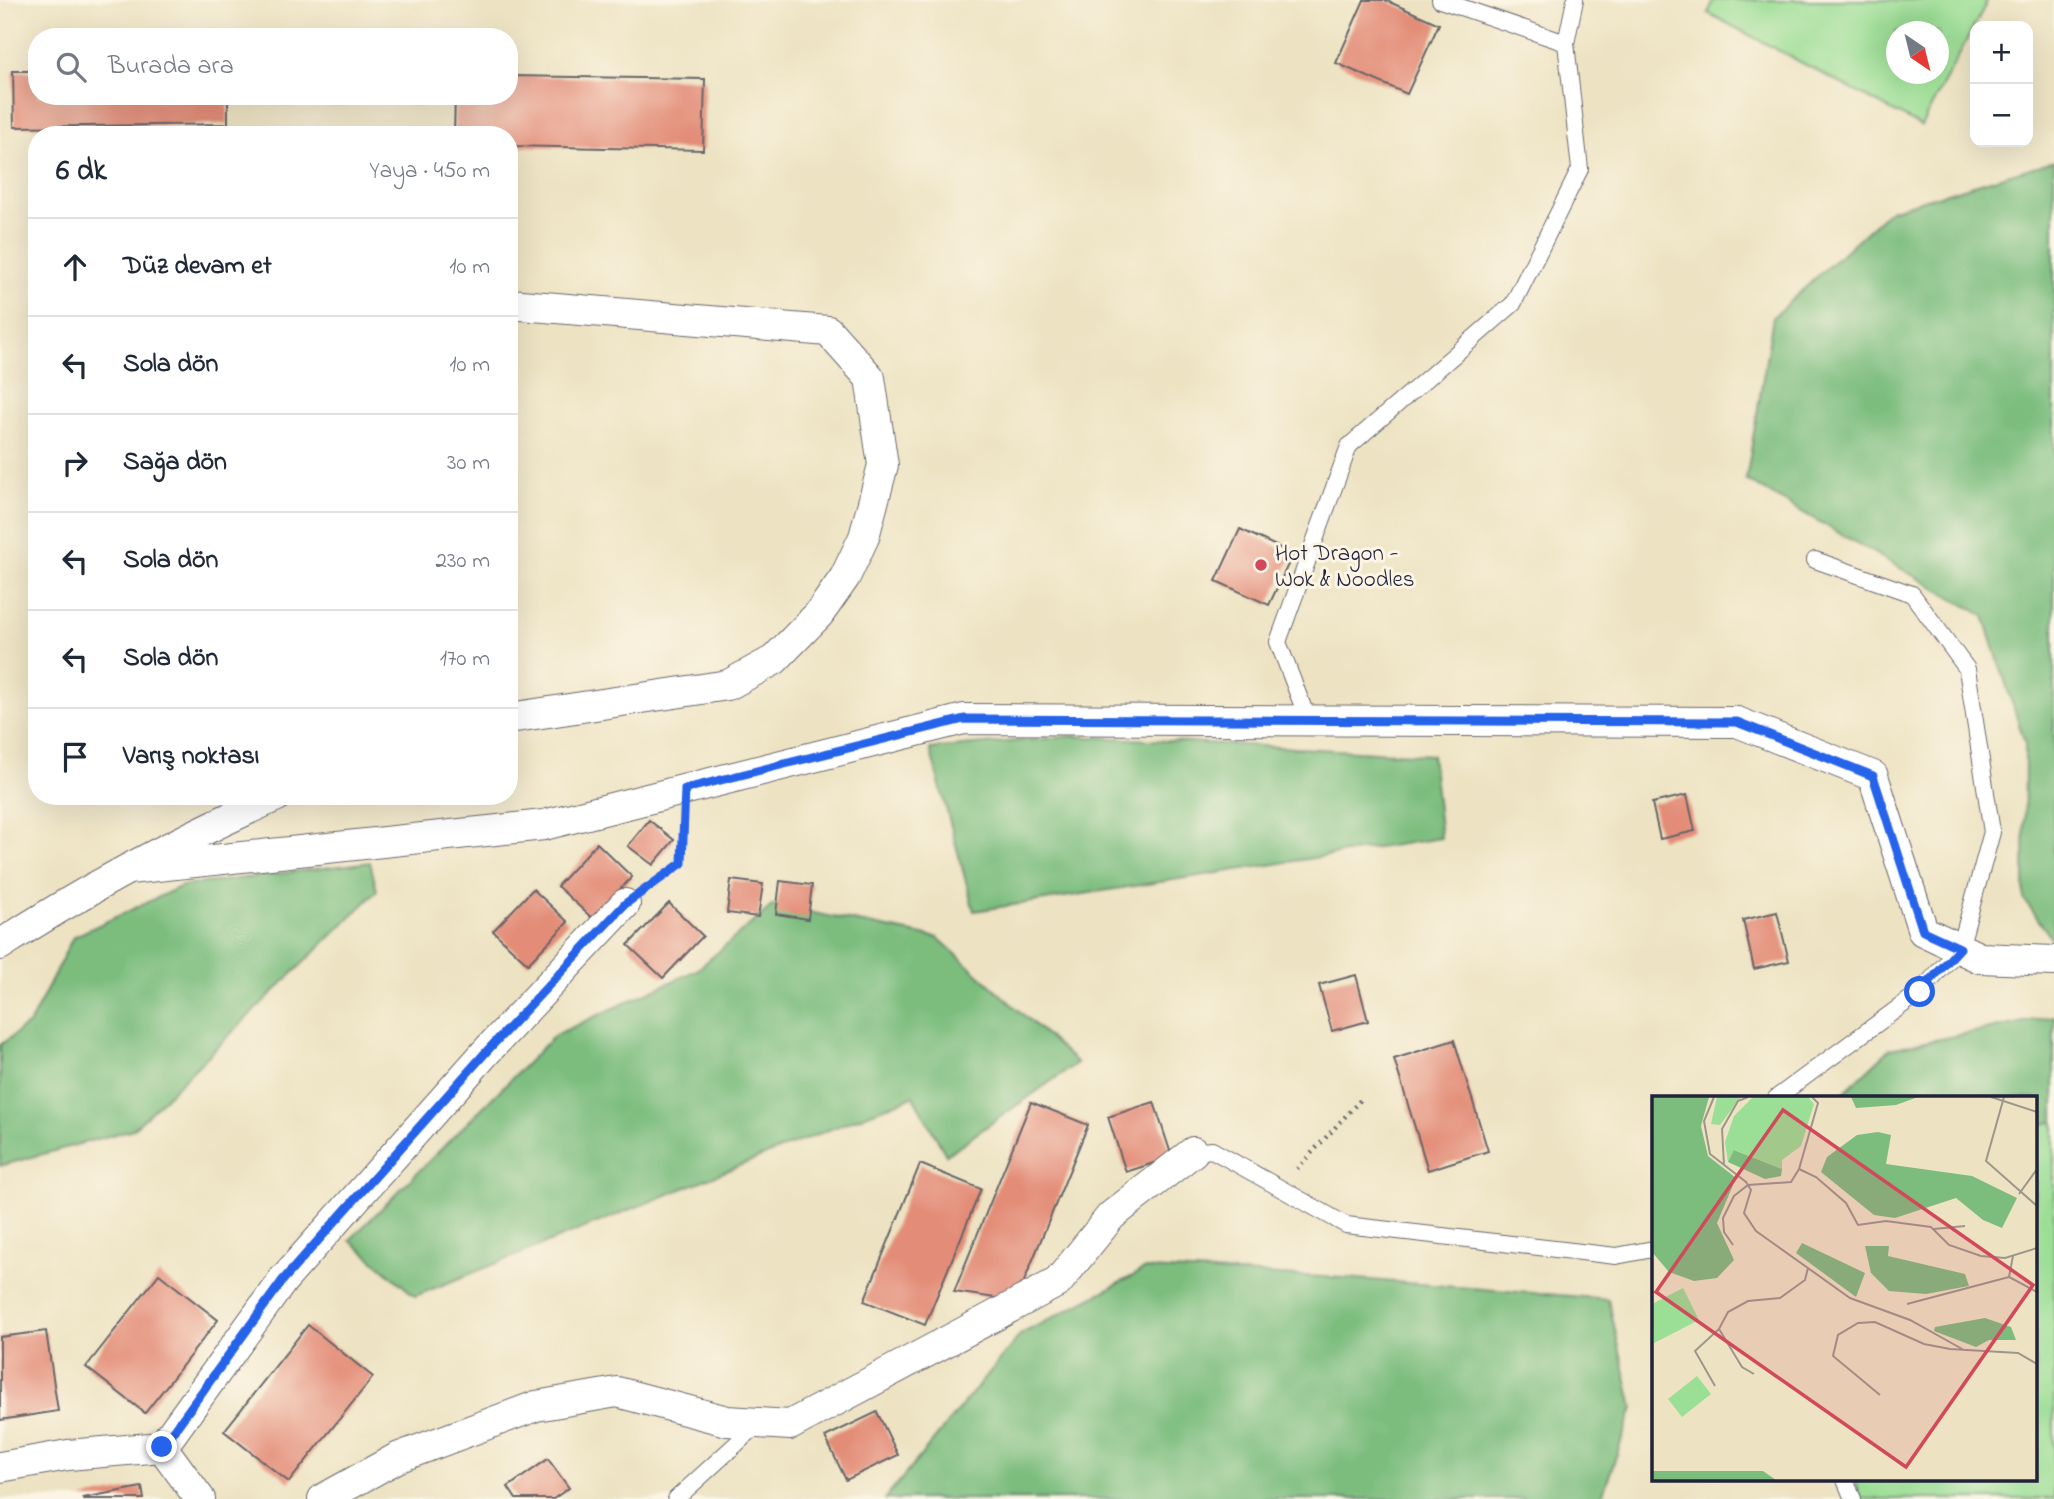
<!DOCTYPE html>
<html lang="tr">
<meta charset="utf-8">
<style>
body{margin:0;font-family:"Indie Flower",sans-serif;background:#f6f6f7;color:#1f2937}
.controls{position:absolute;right:21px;top:21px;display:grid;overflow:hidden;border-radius:14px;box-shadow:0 7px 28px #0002}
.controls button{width:63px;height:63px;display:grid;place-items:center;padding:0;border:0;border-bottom:2px solid #e0e1e3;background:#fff;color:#1f2937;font:35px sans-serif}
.compass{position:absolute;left:1886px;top:21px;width:63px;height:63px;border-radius:50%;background:#fff;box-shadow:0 7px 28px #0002;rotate:145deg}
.stop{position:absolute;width:21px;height:21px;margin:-16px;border:5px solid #2563eb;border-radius:50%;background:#fff}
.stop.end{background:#2563eb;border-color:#fff;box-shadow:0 2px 7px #0008}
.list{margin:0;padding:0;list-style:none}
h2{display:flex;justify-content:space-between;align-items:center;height:91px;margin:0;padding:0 28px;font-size:30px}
h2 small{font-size:23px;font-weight:400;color:#747a83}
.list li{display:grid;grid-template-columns:46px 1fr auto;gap:21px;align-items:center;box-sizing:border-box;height:98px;padding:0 28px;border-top:2px solid #e0e1e3}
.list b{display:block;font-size:26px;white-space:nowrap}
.list em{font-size:23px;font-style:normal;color:#747a83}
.icon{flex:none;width:38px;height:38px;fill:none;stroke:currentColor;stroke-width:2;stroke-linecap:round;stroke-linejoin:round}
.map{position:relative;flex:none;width:2054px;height:1499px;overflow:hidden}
.search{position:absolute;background:#fff;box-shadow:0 7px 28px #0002;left:28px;top:28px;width:490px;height:77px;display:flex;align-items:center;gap:18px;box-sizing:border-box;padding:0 24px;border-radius:28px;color:#747a83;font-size:26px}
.panel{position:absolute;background:#fff;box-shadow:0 7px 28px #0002;left:28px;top:126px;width:490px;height:679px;border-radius:28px}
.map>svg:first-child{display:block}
</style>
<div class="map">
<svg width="2054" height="1499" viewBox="0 0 2054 1499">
<rect width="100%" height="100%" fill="#fcf5e5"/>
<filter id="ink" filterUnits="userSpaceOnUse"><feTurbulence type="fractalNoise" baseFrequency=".0143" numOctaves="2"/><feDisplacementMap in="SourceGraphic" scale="14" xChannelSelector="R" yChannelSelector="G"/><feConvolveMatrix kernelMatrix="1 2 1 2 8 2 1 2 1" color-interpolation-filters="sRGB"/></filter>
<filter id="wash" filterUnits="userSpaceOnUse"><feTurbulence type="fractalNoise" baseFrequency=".00686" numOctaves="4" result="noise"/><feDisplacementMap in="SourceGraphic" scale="28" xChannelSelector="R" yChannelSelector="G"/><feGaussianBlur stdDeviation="1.57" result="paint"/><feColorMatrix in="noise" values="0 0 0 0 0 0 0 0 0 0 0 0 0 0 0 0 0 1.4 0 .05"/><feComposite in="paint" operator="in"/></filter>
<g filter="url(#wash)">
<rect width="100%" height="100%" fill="#ede3c3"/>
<path fill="#9bde95" stroke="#5e8068" stroke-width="2" fill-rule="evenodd" d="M1714,0H1988L1921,126L1708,13ZM1896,32H1938V74H1896Z
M2054,1121V1499H1861L1854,1480H2035V1126Z"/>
<path fill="#7cbd7e" stroke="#4f705c" stroke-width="2" d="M2054,161V942L2024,899L2025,743L1984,616L1746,480L1773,317L1890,210Z
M1073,736L1432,755L1441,838L974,911L930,749Z
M370,862L377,891L133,1129L0,1166V1045L30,1023L73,937L182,886Z
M773,905L938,938L1077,1063L946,1155L913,1096L415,1296L350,1240L555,1035L697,970Z
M2054,1016V1121L2035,1126V1098H1838L1890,1049Z
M1146,1269L1345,1278L1608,1299L1633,1408L1601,1499H885L1021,1334Z"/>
<g id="blocks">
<path fill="#e38d78" d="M1364,0H1385L1439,24L1407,94L1336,63Z
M13,71H37V96H228V124L14,127Z
M509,76L705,79L703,150L509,146V135H454L455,96H509Z
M1240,529L1293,554L1269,605L1216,581Z
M1687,795L1695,831L1660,839L1652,803Z
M649,820L674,840L653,865L628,846Z
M597,843L632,877L592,918L557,886Z
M731,880L763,884L758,917L727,913Z
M780,881L812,885L808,919L776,914Z
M533,889L568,922L528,964L493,931Z
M669,903L703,936L663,978L628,945Z
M1777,912L1789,961L1754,969L1743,920Z
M1356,975L1368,1021L1332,1031L1319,985Z
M1454,1040L1488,1151L1428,1170L1394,1059Z
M1031,1102L1088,1125L1016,1301L954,1292Z
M1154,1102L1172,1157L1126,1172L1108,1117Z
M920,1164L981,1189L925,1325L864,1301Z
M159,1274L218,1320L145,1413L86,1367Z
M308,1325L373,1377L289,1482L224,1431Z
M46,1331L58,1411L0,1420V1337Z
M877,1412L898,1455L846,1480L825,1437Z
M548,1459L569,1488L553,1499H516L508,1487Z
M142,1487L144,1499H84L83,1498Z"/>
</g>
</g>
<g filter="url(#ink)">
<use href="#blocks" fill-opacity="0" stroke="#69666b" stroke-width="2"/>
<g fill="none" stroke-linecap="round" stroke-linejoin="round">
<defs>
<path id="service" d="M1440,0L1566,43
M1308,720L1278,642L1349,446L1513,304L1580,169L1566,43L1575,0
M1776,1098L1920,992L1960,948L1992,832L1967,669L1912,594L1815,560
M1193,1152L1212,1150L1346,1225L1616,1256L1653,1249
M1845,1480L1853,1499
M676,1499L758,1424"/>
<path id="minor" d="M509,304L828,331L870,378L883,465L864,537L845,577L819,614L774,660L728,685L509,718
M129,869L544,825L964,719L1737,722L1873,776L1923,931L1980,958L2054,961
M0,945C88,887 181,839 277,796
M162,1447L283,1280L486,1052L625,904
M0,1467L68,1455L162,1447L200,1499
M323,1499L397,1458L536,1406L617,1392L727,1421L790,1425L1058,1282L1111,1216L1193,1152"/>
</defs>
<use href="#service" stroke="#69666b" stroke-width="18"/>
<use href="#minor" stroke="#69666b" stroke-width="32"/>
<path stroke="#69666b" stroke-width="4.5" stroke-dasharray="2 5" stroke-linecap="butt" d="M651,885L682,863L684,822
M1297,1169L1363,1097"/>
<use href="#service" stroke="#fff" stroke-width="16"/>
<use href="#minor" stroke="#fff" stroke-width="30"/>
</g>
</g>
<g fill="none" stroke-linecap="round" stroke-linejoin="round" filter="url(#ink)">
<path stroke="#2563eb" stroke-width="9" d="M162,1447L283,1280L486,1052L625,904L682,863L685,789L964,719L1737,722L1873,776L1923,931L1960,948L1920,992"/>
</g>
<circle fill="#d1495b" stroke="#fcf5e5" stroke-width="2.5" cx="1261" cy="565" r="7"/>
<g text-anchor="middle" stroke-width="6" stroke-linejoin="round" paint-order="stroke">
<g font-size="23" fill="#22223b" stroke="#fcf5e5" text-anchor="start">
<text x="1275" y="560">Hot Dragon -<tspan x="1275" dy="26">Wok &amp; Noodles</tspan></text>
</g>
</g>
<g transform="translate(1652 1096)">
<rect width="385" height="385" fill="#ede3c3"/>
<path d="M65,1H89L68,29L59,28ZM101,1H156L162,8L149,50L130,64V73L83,54L76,66L73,46L82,20ZM31,192L47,224L2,247L0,208ZM45,280L59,298L30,321L16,303Z" fill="#9bde95"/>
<path d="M0,1H57L49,30L56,60L84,82L65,127L82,164L65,182L42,185L17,176L0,156ZM199,1H266L244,9L204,12ZM226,36L239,39L234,68L320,80L365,102L350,132L331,124L304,102L243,122L222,119L169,76L175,61L205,39ZM82,54L130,73L129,80L113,83L76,66ZM150,147L213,177L204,201L144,157ZM213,150H237L236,160L313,178L317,190L274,198L237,195L219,177ZM333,222L359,231L364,244H337L324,251L282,235L283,231ZM0,375H111L124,384H0Z" fill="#7cbd7e"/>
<path fill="none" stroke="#9c968d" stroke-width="2" d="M62,1L52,25L58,58L94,86L99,94L92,117L104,135L198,202L258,224L312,254M339,1L385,16M352,1L334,65L385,110M72,69L70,33L86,5L96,1M147,73L164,81L194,107L206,129L234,125L279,131L297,149L329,160L353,162L385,152M367,98L385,73M282,133L313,130M81,149L72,136L71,122L82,100L96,89L139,86L147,73L166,7L160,1M361,160L357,181L385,196M255,208L357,181M67,233L90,271L102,278M63,290L43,255L67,233L76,216L96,205L128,202L153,184L156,172M228,299L181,260L186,239L206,227L223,226L272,248L298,253L366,257L385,268"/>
<path fill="#d1495b" fill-opacity="0.15" stroke="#d1495b" stroke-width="3.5" d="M131,14L381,189L254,371L4,196Z"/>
<rect width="385" height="385" fill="none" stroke="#22223b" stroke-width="3.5"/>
</g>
</svg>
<div class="controls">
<button>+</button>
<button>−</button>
</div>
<svg class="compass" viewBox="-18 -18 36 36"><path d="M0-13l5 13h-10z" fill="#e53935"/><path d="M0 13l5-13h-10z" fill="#747a83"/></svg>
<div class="stop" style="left:1920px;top:992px"></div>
<div class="stop end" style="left:162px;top:1447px"></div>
<div class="search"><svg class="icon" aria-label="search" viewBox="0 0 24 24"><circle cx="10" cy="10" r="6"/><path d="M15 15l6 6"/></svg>Burada ara</div>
<section class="panel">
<h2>6 dk<small>Yaya · 450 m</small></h2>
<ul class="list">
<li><svg class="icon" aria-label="ahead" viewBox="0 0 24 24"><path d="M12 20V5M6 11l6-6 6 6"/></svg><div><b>Düz devam et</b></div><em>10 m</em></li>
<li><svg class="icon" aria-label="left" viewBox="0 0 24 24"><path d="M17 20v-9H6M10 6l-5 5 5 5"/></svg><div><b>Sola dön</b></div><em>10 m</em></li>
<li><svg class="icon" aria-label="right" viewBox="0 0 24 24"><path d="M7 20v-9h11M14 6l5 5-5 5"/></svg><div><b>Sağa dön</b></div><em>30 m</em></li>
<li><svg class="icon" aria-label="left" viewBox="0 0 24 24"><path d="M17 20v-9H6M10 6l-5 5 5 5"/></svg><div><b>Sola dön</b></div><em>230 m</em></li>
<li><svg class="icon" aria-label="left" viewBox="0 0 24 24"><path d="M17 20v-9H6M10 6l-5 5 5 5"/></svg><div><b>Sola dön</b></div><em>170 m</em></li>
<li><svg class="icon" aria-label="arrive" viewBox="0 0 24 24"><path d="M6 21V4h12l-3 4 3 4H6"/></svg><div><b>Varış noktası</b></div></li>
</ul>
</section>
</div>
